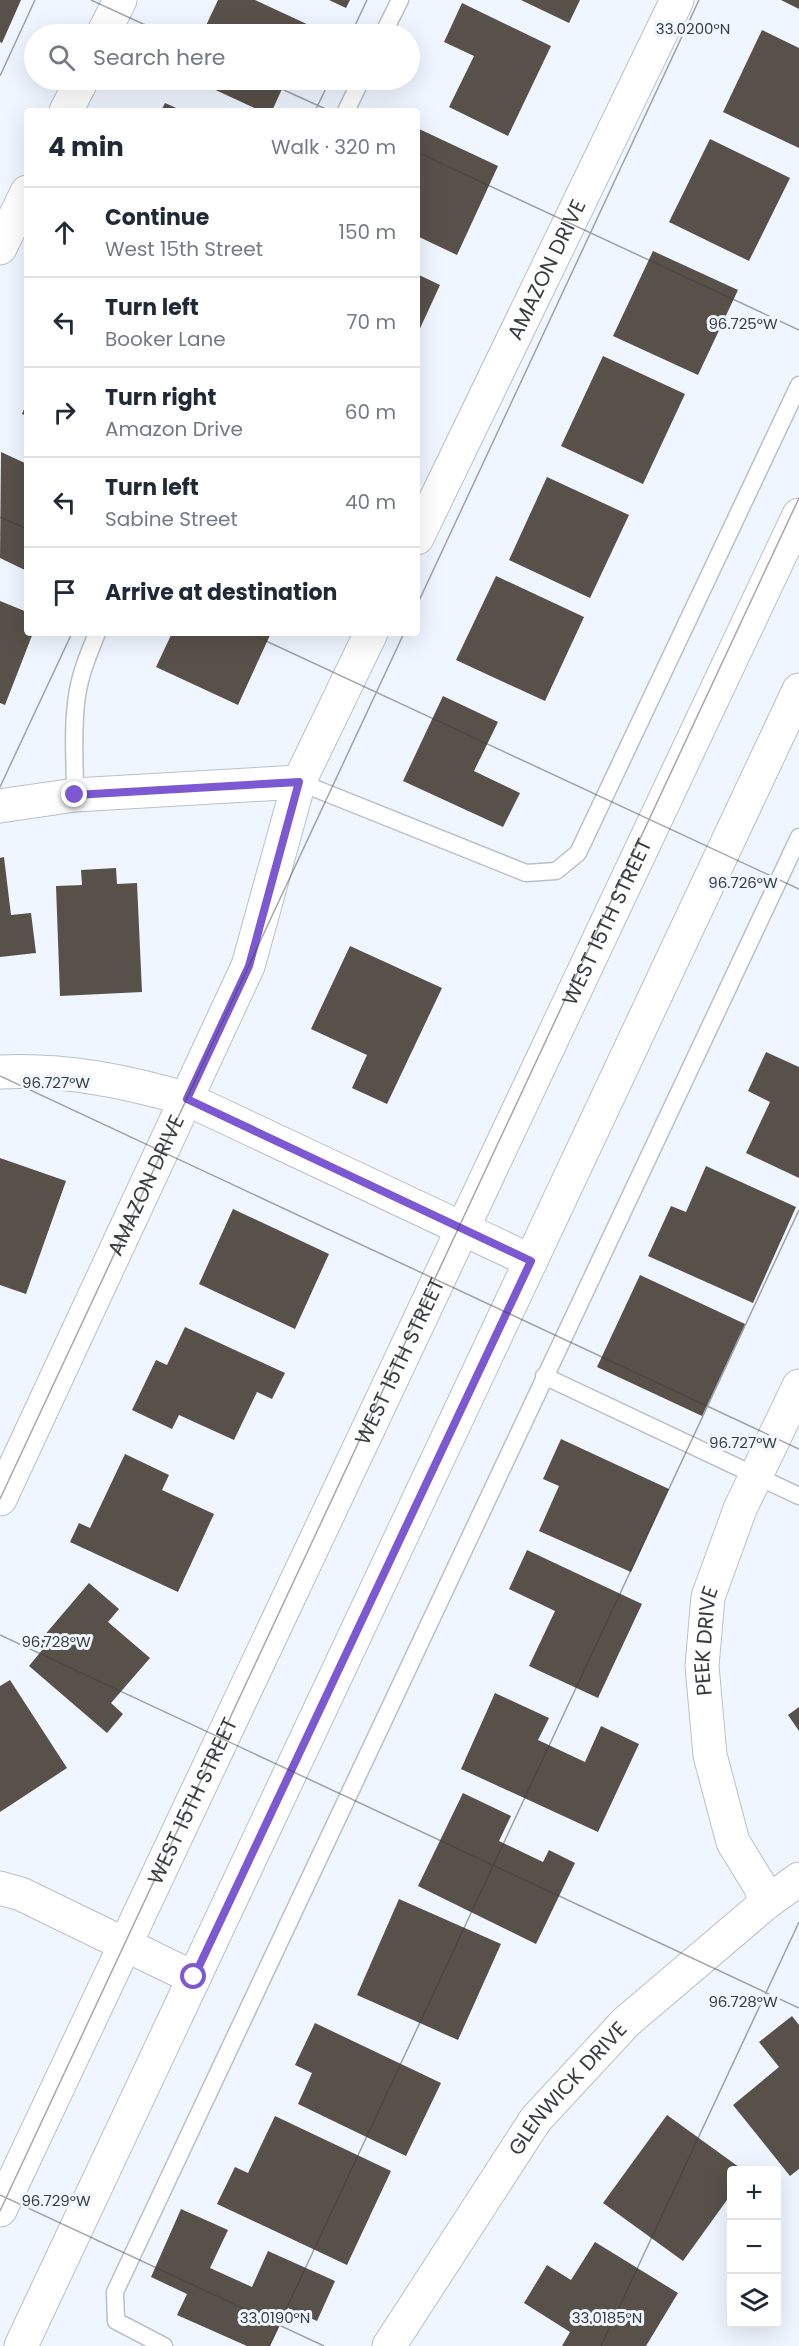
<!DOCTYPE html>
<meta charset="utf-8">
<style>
body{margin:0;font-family:Poppins,sans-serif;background:#f6f6f7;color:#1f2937}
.controls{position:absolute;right:18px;bottom:18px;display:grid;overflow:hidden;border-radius:6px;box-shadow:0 6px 24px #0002}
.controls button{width:54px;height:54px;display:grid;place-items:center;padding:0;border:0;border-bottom:2px solid #e0e1e3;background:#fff;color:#1f2937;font:30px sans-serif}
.stop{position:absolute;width:18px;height:18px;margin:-14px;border:4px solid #7c59d3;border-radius:50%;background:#fff}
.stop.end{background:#7c59d3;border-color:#fff;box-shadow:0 2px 6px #0008}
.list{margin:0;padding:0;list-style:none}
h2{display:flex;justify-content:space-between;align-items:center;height:78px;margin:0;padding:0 24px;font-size:26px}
h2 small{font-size:20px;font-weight:400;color:#747a83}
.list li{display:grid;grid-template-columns:39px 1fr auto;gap:18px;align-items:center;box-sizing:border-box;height:90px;padding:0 24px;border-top:2px solid #e0e1e3}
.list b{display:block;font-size:22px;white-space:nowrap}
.list p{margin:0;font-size:20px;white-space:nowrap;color:#747a83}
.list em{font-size:20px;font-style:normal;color:#747a83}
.icon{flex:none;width:33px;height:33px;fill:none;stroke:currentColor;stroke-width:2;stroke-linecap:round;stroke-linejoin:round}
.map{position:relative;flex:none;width:799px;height:2346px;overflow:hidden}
.search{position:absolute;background:#fff;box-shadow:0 6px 24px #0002;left:24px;top:24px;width:396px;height:66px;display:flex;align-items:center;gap:15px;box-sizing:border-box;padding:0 21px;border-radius:33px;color:#747a83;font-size:22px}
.panel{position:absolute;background:#fff;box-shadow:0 6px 24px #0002;left:24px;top:108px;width:396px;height:528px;border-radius:6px}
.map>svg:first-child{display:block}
</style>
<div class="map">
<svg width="799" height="2346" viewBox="0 0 799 2346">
<rect width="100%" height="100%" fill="#eff6ff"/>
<path fill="#58514a" d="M0,0H21L2,43L0,42Z
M218,0H255L311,26L307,34H202Z
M329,0H350L346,8Z
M521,0H580L569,23Z
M781,0H799V9Z
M462,3L551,46L508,136L449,107L474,56L444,42Z
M762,30L799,48V148L723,112Z
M194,80H286L272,111H261Z
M165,103L183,111H161Z
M417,128L498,166L457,255L417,236Z
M710,139L790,178L749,261L669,222Z
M653,251L738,290L698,375L613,336Z
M417,274L440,285L417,335Z
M603,356L685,394L643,484L561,446Z
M27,402V416L22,414Z
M1,452L27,464V571L0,558Z
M547,477L629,515L590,598L509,560Z
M496,576L584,617L545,701L456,660Z
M0,601L27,612V633H33L5,705L0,703Z
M172,633H271L238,705L156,667Z
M443,696L498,722L474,771L520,793L503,827L403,781Z
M4,857L11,915L31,913L36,953L0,957V858Z
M116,868L117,884L137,883L142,992L60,996L56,886L82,885L81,870Z
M350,946L442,988L387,1104L352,1088L367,1055L311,1029Z
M766,1052L799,1067V1178L746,1153L770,1102L748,1091Z
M0,1158L66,1181L26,1294L0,1285Z
M706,1166L796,1207L753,1303L648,1256L671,1206L686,1212Z
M233,1209L329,1254L295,1329L199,1284Z
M640,1275L745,1324L702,1416L597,1367Z
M185,1327L285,1373L272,1399L257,1392L234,1440L179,1415L172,1429L132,1410L156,1360L167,1365Z
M561,1439L669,1489L631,1572L539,1531L559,1486L543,1479Z
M125,1454L169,1475L162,1490L214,1514L178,1592L70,1542L79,1523L90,1528Z
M527,1550L642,1604L598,1698L529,1666L555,1611L509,1589Z
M89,1583L119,1609L108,1622L150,1658L111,1703L123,1714L107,1733L29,1666L43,1649L37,1644Z
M10,1680L67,1768L0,1812V1686Z
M495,1693L549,1718L538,1740L585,1762L601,1726L639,1744L598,1832L461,1769Z
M799,1707V1731L788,1715Z
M463,1793L511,1816L499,1841L543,1862L549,1850L575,1863L536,1944L418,1886Z
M399,1899L501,1944L458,2040L357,1995Z
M792,2016L799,2025V2169L790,2176L733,2105L779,2067L759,2042Z
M315,2023L441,2083L406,2156L298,2104L312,2073L295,2065Z
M667,2115L743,2170H732V2193L683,2261L603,2203Z
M275,2116L391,2171L347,2265L217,2204L235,2167L248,2173Z
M181,2209L228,2230L210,2268L252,2287L268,2251L335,2281L317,2321L288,2308L270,2346H247L177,2315L187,2294L151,2277Z
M595,2242L678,2293L646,2346H562L570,2332L524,2303L547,2265L571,2280Z"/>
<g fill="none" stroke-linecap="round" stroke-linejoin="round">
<defs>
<path id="service" d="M383,34L400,0
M346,111L361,80
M299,782L526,873L556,871L578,853L799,385
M75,795C75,763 72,728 77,696C80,674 89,653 97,633
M544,1376L799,1496
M164,2346L116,2321L115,2292L799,837"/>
<g id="minor">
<path d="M103,34L120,0"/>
<path d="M66,111L82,80"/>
<path d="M0,248L27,192"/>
<path id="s1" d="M417,538L677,0"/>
<path d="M0,806L75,795L299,782"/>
<path d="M0,1072C66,1069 124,1081 187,1099L531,1261"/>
<path id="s2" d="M0,1499L248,966L299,782L371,633"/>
<path id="s3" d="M766,1903L760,1886L733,1842L710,1755L702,1666L708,1597L740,1509L799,1386"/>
<path id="s4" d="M389,2346L536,2119L626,2022L766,1903L799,1879"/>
</g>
<path id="tertiary" d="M0,1888L21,1894L194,1978"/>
<g id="secondary">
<path id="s5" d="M0,2210L799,515"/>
<path d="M21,2346L799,690"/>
</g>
</defs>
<use href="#service" stroke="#b9c0c8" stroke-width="19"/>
<use href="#minor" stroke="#b9c0c8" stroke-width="35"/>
<use href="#tertiary" stroke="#b9c0c8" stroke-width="35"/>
<use href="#secondary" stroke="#b9c0c8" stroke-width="35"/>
<use href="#service" stroke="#fff" stroke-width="16"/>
<use href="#minor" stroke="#fff" stroke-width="33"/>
<use href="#tertiary" stroke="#fff" stroke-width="33"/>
<use href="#secondary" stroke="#fff" stroke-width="33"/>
</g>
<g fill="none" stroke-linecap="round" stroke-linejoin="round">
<path stroke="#7c59d3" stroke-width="8" d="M75,795L299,782L249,966L187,1099L531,1261L194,1977"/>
</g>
<path fill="none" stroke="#393c3f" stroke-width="1.5" stroke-opacity="0.45" d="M91,0L165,34M351,34L367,0M0,76L35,0M262,80L330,111M315,111L330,80M417,152L799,330M0,517L27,529M417,605L699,0M249,633L799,889M0,787L72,633M0,1076L799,1449M0,1499L404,633M0,1635L799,2008M0,2195L324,2346M0,2211L799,498M269,2346L799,1210M601,2346L799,1922"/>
<g text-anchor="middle" stroke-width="6" stroke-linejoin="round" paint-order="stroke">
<g font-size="21" fill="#393c3f" stroke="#eff6ff">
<text dy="7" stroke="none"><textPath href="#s1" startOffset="298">AMAZON DRIVE</textPath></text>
<text dy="7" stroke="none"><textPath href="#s5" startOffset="1424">WEST 15TH STREET</textPath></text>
<text dy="7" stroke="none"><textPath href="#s2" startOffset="346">AMAZON DRIVE</textPath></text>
<text dy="7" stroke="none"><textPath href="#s5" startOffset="938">WEST 15TH STREET</textPath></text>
<text dy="7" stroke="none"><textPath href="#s3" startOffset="274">PEEK DRIVE</textPath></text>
<text dy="7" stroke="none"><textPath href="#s5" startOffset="452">WEST 15TH STREET</textPath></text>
<text dy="7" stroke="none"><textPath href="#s4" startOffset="314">GLENWICK DRIVE</textPath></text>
</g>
</g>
<g font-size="15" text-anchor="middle" fill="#393c3f" stroke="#eff6ff" stroke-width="6" stroke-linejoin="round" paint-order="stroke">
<text x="693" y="34">33.0200°N</text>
<text x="743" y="329">96.725°W</text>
<text x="743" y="888">96.726°W</text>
<text x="56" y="1088">96.727°W</text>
<text x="743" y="1448">96.727°W</text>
<text x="56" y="1647">96.728°W</text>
<text x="743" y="2007">96.728°W</text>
<text x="56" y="2206">96.729°W</text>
<text x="275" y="2323">33.0190°N</text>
<text x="607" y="2323">33.0185°N</text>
</g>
</svg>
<div class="controls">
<button>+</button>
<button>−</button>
<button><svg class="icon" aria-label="layers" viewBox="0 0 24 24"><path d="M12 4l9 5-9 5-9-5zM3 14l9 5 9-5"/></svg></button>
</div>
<div class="stop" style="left:194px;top:1977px"></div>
<div class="stop end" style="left:75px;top:795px"></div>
<div class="search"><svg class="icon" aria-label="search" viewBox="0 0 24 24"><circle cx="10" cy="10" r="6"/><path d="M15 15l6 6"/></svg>Search here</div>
<section class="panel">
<h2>4 min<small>Walk · 320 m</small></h2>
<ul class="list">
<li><svg class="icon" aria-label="ahead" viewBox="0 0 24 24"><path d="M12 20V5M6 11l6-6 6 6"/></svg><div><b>Continue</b><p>West 15th Street</p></div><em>150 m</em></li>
<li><svg class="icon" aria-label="left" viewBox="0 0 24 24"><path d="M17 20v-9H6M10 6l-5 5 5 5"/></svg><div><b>Turn left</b><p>Booker Lane</p></div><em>70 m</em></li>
<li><svg class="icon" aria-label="right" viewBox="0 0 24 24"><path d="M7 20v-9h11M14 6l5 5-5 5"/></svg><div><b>Turn right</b><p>Amazon Drive</p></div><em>60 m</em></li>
<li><svg class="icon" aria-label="left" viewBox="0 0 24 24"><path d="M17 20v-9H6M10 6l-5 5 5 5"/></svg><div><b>Turn left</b><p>Sabine Street</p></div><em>40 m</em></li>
<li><svg class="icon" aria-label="arrive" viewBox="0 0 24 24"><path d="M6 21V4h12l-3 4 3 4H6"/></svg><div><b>Arrive at destination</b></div></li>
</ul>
</section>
</div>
